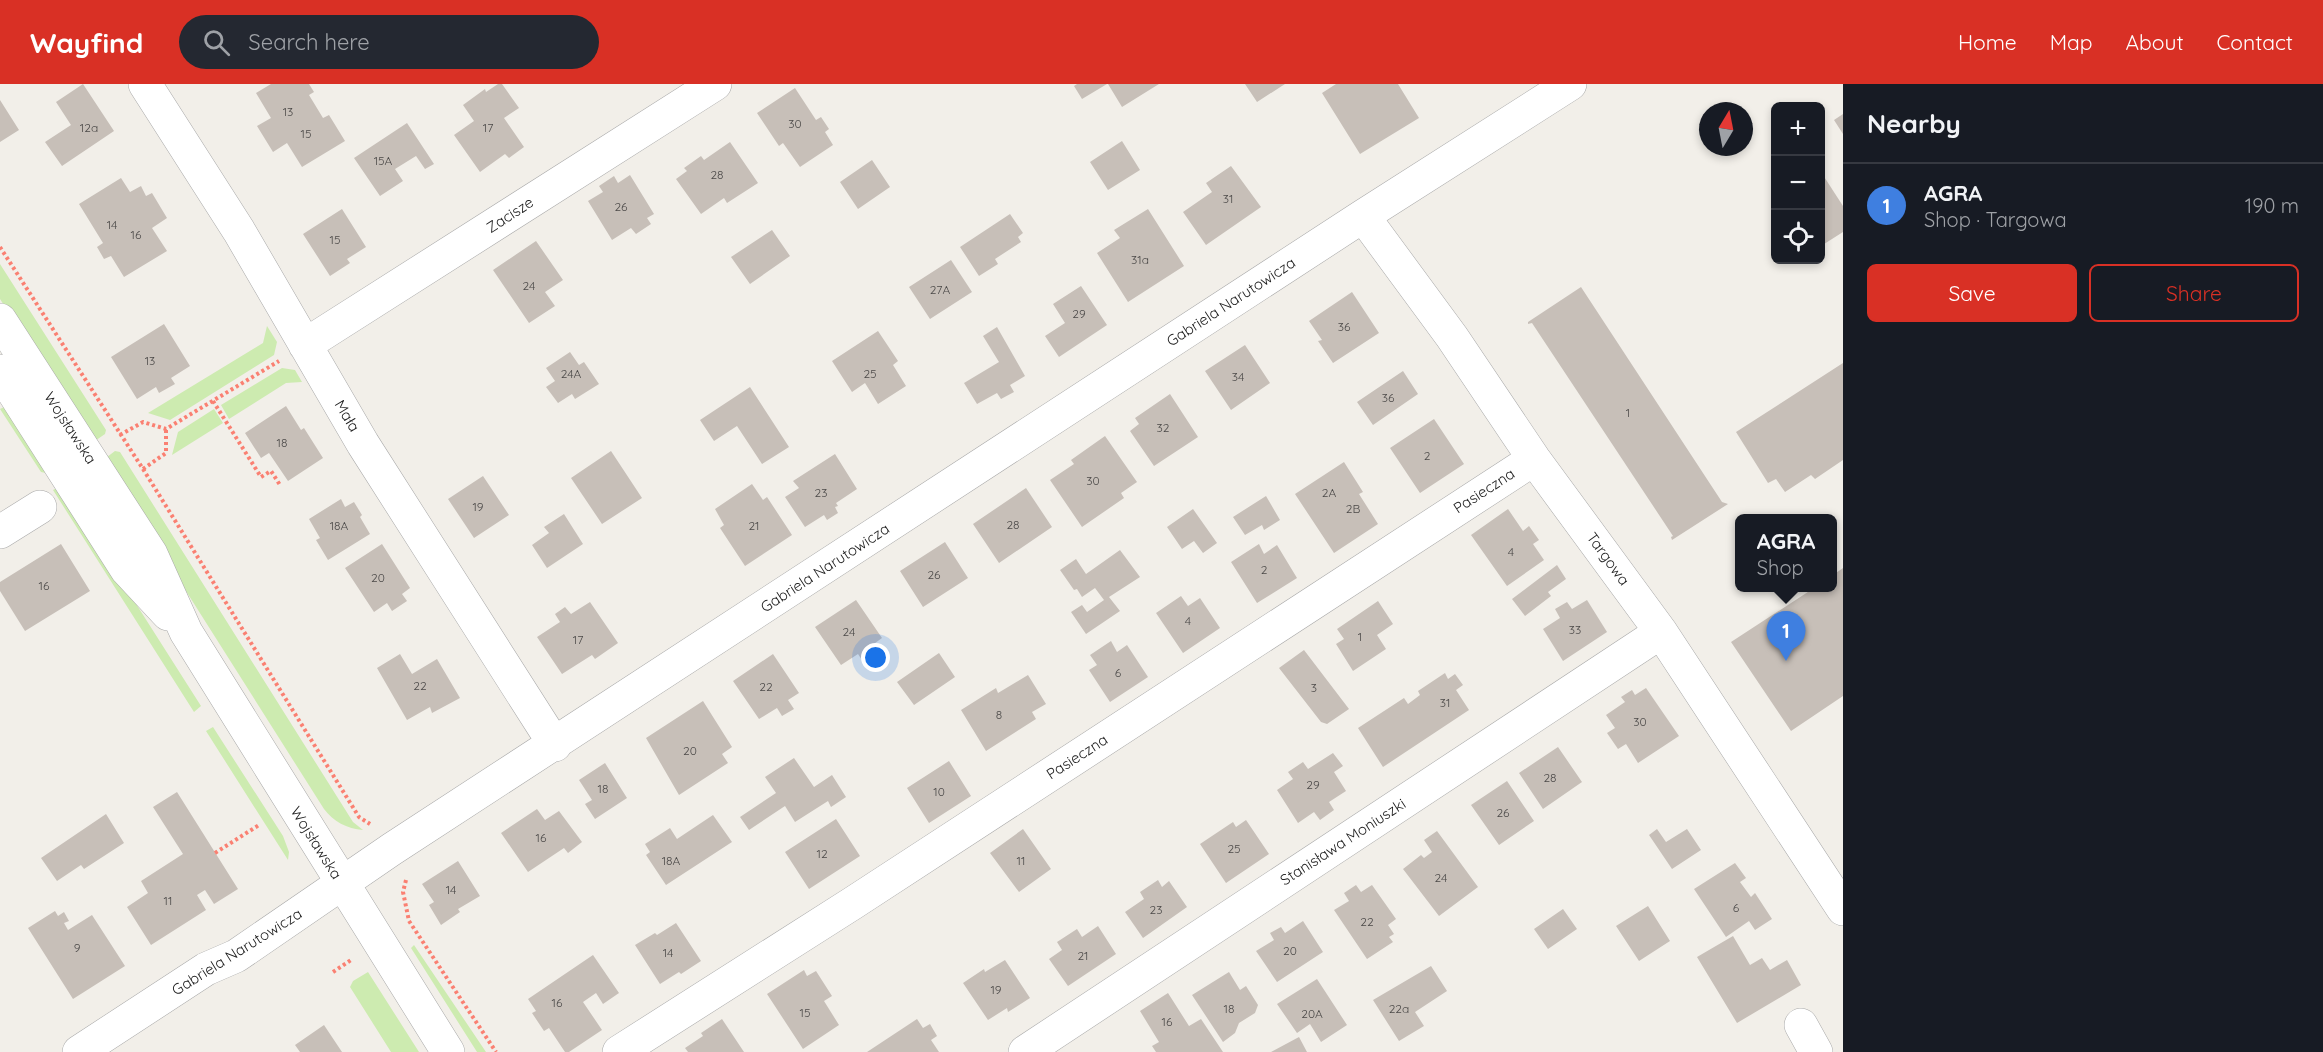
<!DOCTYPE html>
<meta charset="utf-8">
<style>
body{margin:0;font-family:Quicksand,sans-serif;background:#242831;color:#f1f3f6}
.controls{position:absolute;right:18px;top:18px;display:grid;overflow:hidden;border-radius:9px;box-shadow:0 3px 9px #0003}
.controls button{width:54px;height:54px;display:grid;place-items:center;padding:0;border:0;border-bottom:2px solid #363941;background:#171b24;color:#f1f3f6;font:30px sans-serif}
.compass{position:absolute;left:1699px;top:18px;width:54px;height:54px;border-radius:50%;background:#171b24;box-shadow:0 3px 9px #0003;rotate:10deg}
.you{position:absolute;left:876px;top:574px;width:21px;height:21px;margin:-15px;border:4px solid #fff;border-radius:50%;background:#1a73e8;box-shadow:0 0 0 9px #1a73e833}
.badge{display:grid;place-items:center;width:39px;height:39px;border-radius:50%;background:#d93025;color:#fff;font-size:20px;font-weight:700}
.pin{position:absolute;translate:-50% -50px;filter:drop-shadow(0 2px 3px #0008)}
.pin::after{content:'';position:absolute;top:32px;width:21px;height:18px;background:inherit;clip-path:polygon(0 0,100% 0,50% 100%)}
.popup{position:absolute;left:1735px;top:430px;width:102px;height:78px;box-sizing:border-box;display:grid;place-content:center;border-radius:9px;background:#171b24;filter:drop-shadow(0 2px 4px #0005);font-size:20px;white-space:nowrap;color:#9ea1a6}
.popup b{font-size:22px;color:#f1f3f6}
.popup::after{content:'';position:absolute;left:50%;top:100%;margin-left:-12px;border:12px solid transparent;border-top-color:#171b24}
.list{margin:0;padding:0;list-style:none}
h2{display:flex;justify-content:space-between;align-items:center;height:78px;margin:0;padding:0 24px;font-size:26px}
h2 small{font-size:20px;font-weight:400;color:#9ea1a6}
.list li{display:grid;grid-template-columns:39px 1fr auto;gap:18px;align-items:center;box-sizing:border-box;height:84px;padding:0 24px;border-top:2px solid #363941}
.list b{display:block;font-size:22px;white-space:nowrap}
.list p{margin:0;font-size:20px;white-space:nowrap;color:#9ea1a6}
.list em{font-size:20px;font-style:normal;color:#9ea1a6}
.actions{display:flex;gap:12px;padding:18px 24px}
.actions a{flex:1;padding:14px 0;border:2px solid #d93025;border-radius:9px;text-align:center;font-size:21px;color:#d93025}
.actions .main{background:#d93025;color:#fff}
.icon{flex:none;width:33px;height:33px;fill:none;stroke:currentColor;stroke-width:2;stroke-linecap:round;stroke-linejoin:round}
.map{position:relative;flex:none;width:1843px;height:968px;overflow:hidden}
header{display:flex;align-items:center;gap:36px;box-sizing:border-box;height:84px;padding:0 30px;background:#d93025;color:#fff}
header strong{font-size:28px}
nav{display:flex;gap:33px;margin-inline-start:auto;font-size:21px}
.search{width:420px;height:54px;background:#242831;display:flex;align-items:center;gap:15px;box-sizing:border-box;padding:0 21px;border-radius:33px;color:#9ea1a6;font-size:22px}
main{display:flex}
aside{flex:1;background:#171b24}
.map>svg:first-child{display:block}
</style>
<header>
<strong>Wayfind</strong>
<div class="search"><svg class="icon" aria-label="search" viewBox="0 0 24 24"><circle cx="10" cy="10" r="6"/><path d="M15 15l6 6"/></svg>Search here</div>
<nav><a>Home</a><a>Map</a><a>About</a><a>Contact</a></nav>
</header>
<main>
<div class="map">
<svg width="1843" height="968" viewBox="0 0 1843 968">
<rect width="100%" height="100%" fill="#f2efe9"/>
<path fill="#cdebb0" d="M0,180L106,346L105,350L92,359L0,215Z
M267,242L277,258L274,271L170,336L148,329L263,259Z
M282,284L295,286L302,298L286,299L229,335L221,321Z
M8,321L46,389L41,388L0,325Z
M214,325L223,339L172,371L178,348Z
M115,367L120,368L353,738L363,746C347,745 333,737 324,725L103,376Z
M61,402L201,622L194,628L53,406Z
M213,643L283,752L289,768L288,776L206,647Z
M414,861L486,968H477L411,864Z
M368,888L419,968H391L350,903L353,897Z"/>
<path fill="#c7bfb8" d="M83,0L114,47L62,82L45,58L71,41L56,18Z
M271,0H309L314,8L309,11L323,34L329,31L345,57L302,83L287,59L273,68L257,42L271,34L256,9Z
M498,0H502L519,24L504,34L524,63L509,74L505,70L480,88L454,51L474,37L463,21L485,5L486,8Z
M1077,0H1107L1082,15L1074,2Z
M1108,0H1159L1122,23Z
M1245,0H1285L1257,18Z
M1336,0H1398L1419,34L1360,70L1322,9Z
M795,4L816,36L821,33L829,45L825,48L833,61L800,83L783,59L779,62L757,29Z
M0,16L19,46L0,58Z
M1843,30V50L1834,36Z
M407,39L434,80L425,85L416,72L395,85L403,97L380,112L354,74Z
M1122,57L1140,86L1108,106L1090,78Z
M730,58L758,99L727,119L724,114L701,130L676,95L687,87L684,84L701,72L704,76Z
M872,76L890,103L858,125L840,98Z
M1231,82L1261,123L1206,161L1183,128L1212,108L1206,99Z
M1821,88L1843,122V148L1821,162Z
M630,91L654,130L647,134L651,140L636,150L631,144L612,156L588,117L603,108L599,102L614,92L618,99Z
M121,94L130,108L141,102L146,112L152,109L167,134L152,144L167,167L124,193L111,172L104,175L97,163L103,159L79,120Z
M342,125L366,163L347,175L350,179L330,192L303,150Z
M1148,125L1184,182L1128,218L1097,169L1120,154L1114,146Z
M1010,130L1023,149L1018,153L1021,158L995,175L998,180L979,192L960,163Z
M772,146L790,172L750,200L731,173Z
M536,157L563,196L545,208L555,222L529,239L493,186Z
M951,176L972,208L930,235L909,203Z
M1081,202L1107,241L1059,273L1045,252L1065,239L1053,220Z
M1581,203L1722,418L1728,420L1672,456L1671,453L1673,452L1532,239L1528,240V238Z
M1352,208L1379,249L1333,279L1318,257L1322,256L1309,237Z
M164,240L190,282L171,294L175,300L159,309L156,303L137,315L111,273Z
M997,243L1025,292L1010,301L1014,308L1001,315L997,309L977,320L964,299L999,278L983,252Z
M878,247L898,277L893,281L906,302L878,320L865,299L852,308L832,277Z
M1245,261L1270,299L1231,326L1205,287Z
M570,268L579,281L584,278L599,300L575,315L572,310L558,319L546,303L555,297L546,284Z
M1843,279V376L1815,395L1811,391L1785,408L1776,395L1768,399L1736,348Z
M1403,287L1418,310L1373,341L1357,318Z
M750,303L789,363L762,380L737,342L714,357L700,336Z
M1170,310L1198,353L1154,382L1130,347L1139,340L1135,334Z
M286,322L301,346L304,344L323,374L288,397L269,369L261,374L245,349Z
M1434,335L1464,380L1420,409L1390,364Z
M1105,352L1137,398L1121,409L1124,414L1082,443L1050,396L1074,380L1071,376Z
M611,367L642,414L602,440L571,394Z
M835,370L857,405L836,419L838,422L835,423L838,429L827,436L824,431L805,443L785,413L799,404L793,397Z
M1344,378L1363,408L1359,410L1378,440L1334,469L1295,410Z
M483,392L509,431L474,454L448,415Z
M752,400L763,416L767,413L792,451L745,482L720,444L724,441L715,425Z
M1026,404L1052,443L999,479L973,440Z
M1266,412L1280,436L1264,446L1262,441L1245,451L1233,433Z
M341,415L345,423L354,418L362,431L360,433L370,450L328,476L316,456L320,454L309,435Z
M1193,425L1217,459L1203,469L1194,457L1182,465L1167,443Z
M1508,425L1523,447L1529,442L1539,456L1533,460L1544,476L1507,502L1471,451Z
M564,430L583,460L547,484L532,461L549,449L544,443Z
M945,458L968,494L923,523L900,487Z
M61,460L90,507L25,547L0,507V498Z
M382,460L410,504L402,510L407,517L392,527L387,519L374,528L345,484Z
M1259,460L1264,470L1277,461L1297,494L1257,519L1231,478Z
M1120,466L1140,493L1109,513L1120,527L1086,550L1071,528L1082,521L1087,528L1104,516L1095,504L1082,513L1077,505L1074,506L1060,486L1076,475L1086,490Z
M1557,481L1566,495L1548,508L1551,512L1525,532L1512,515Z
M1843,484V612L1791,647L1731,558L1814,504H1833V491Z
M1181,512L1188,522L1200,514L1220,544L1183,569L1156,529Z
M856,516L882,554L871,562L874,568L862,576L858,570L841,581L815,543Z
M1587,516L1607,548L1563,577L1543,545L1560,534L1555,525L1567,518L1572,525Z
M1378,517L1393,540L1377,551L1386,565L1353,587L1336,560L1344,555L1337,545Z
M590,518L618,559L595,575L592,571L562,590L537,553L560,538L555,530L565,523L571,530Z
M1111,557L1117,568L1127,561L1148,593L1110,618L1089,586L1097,581L1090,571Z
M1304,566L1349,625L1327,640L1321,638L1279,584Z
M939,569L955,593L914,621L897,598Z
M400,570L412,590L437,575L460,614L432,629L430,623L407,636L377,584Z
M773,570L799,609L788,616L794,625L782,632L777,624L759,635L733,597Z
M1445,589L1448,595L1455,590L1463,601L1456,606L1469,626L1383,683L1358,644L1404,614L1408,620L1420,611L1418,607Z
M1028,591L1046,620L1032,628L1036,635L986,667L961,626L996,604L998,609Z
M1646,604L1679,652L1638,679L1626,660L1618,665L1607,649L1615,644L1606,631L1625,618L1621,613L1632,606L1635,611Z
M703,617L732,663L722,670L728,679L679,711L646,654Z
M1558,663L1582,698L1543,725L1519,689Z
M1333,669L1343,682L1334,688L1346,707L1329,718L1334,726L1320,736L1314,728L1298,739L1277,706L1293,695L1288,688L1303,678L1308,685Z
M794,674L814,703L832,691L846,713L831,723L828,717L795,738L785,722L749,746L740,733L776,709L765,693Z
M949,677L971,712L929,739L907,704Z
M605,679L627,714L595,735L585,720L592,716L579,696Z
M1507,697L1534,737L1499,761L1471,721Z
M177,708L238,805L214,820L205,806L197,811L206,826L151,861L127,823L148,809L141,797L183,770L153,723Z
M537,725L545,736L559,727L582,758L568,769L564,764L528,788L501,749Z
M106,730L124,759L84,785L81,781L57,797L41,774Z
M713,731L732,758L666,801L646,771L650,768L645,760L670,744L677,755Z
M836,735L860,772L809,805L785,768Z
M1246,736L1269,770L1226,799L1200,760L1233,738L1236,743Z
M1023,745L1051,785L1019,808L990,769Z
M1657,745L1666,758L1687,745L1701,766L1672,785L1649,751Z
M1437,747L1478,803L1439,832L1403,785L1421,771L1424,774L1432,768L1424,756Z
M458,777L480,812L458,825L460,828L441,841L429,821L434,818L422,800Z
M1735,779L1746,794L1740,798L1751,813L1755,809L1772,835L1755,846L1749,837L1726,853L1694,805Z
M1158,796L1162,803L1169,797L1187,823L1143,854L1125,828L1144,815L1140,808Z
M1356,801L1361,808L1372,801L1396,835L1388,841L1394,850L1389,853L1393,858L1367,875L1334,826L1349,817L1344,809Z
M1648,822L1670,857L1639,877L1616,842Z
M1563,825L1577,845L1548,865L1534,845Z
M55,827L58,832L64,828L69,837L64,839L68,846L92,831L125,882L73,915L28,844Z
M1303,837L1323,868L1277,898L1256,867L1274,856L1270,849L1281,843L1285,849Z
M676,839L701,877L681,890L679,888L660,900L635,861L655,849L657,851Z
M1098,842L1116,870L1068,902L1049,875L1062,866L1057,858L1077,845L1082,853Z
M1733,852L1750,881L1762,874L1770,886L1787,876L1801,901L1737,939L1697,873Z
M593,871L619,909L603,920L596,909L583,918L602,946L569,968H565L549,944L544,947L532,929L536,927L528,915Z
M1005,876L1030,914L1008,928L1007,924L988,936L963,899L984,885L985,888Z
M1431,882L1447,907L1415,928L1424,942L1399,957L1373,916Z
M804,886L807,892L816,887L832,912L824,917L839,941L803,965L767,910Z
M1229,888L1240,906L1246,902L1258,921L1255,929L1239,939L1235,949L1223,958L1192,911Z
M1317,895L1347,941L1321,958L1310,940L1297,949L1277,920Z
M1168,909L1189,942L1201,935L1223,968H1156L1152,962L1159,958L1140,927Z
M722,935L744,968H688L685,964L703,952L701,949Z
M917,935L923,944L930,940L937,952L931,956L939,968H867Z
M324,941L342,968H300L295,961Z
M1299,953L1307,968H1271Z"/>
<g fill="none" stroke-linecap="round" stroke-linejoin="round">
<defs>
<path id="minor" d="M145,0L239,147L363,360L555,661
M1363,132L1452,253L1534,375L1661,548L1843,825
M0,236L151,470L186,548L448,968
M305,261L715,0
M0,287L127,486L168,530
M0,448L40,423
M1801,941L1816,968
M79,968L206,885L236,872L392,765L1363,132L1570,0
M619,968L853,819L1534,375
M1025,968L1661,548"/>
</defs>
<use href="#minor" stroke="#a9a9a9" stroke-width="34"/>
<path stroke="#fa8072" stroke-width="4" stroke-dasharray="3 3" stroke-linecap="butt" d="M0,163L143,385L359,733L370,740
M213,317L261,393L271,387L280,401
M120,351L143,338L166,345L279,277
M143,385L166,369V345
M215,769L259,741
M406,796L403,808L409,837L496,968
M333,888L351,876"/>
<use href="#minor" stroke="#fff" stroke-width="33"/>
</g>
<g text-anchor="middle" stroke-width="4.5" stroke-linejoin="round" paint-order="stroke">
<g font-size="12" fill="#4b4948">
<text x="288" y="32">13</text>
<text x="795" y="44">30</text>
<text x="89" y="48">12a</text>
<text x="488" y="48">17</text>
<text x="306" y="54">15</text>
<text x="383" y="81">15A</text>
<text x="717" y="95">28</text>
<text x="1228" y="119">31</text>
<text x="621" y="127">26</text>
<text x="112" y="145">14</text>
<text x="136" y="155">16</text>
<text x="335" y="160">15</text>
<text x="1140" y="180">31a</text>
<text x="529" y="206">24</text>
<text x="940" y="210">27A</text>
<text x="1079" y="234">29</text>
<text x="1344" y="247">36</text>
<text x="150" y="281">13</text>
<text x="571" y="294">24A</text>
<text x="870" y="294">25</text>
<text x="1238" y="297">34</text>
<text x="1388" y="318">36</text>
<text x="1628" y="333">1</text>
<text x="1163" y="348">32</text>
<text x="282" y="363">18</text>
<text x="1427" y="376">2</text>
<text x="1093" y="401">30</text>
<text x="821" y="413">23</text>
<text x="1329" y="413">2A</text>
<text x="478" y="427">19</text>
<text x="1353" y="429">2B</text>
<text x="1013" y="445">28</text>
<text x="339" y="446">18A</text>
<text x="754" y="446">21</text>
<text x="1511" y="472">4</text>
<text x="1264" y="490">2</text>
<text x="934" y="495">26</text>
<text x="378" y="498">20</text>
<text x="44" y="506">16</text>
<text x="1188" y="541">4</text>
<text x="1575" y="550">33</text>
<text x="849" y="552">24</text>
<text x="1360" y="557">1</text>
<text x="578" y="560">17</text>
<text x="1118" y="593">6</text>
<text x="420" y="606">22</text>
<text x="766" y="607">22</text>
<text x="1314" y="608">3</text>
<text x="1445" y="623">31</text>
<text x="999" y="635">8</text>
<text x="1640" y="642">30</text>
<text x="690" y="671">20</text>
<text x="1550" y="698">28</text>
<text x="1313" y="705">29</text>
<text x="603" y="709">18</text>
<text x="939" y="712">10</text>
<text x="1503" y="733">26</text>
<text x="541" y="758">16</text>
<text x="1234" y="769">25</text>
<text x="822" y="774">12</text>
<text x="671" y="781">18A</text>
<text x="1021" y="781">11</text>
<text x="1441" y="798">24</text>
<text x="451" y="810">14</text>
<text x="168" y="821">11</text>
<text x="1736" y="828">6</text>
<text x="1156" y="830">23</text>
<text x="1367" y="842">22</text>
<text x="77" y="868">9</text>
<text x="1290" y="871">20</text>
<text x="668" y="873">14</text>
<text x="1083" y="876">21</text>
<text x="996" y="910">19</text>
<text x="557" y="923">16</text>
<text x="1229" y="929">18</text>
<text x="1399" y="929">22a</text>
<text x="805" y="933">15</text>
<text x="1312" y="934">20A</text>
<text x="1167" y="942">16</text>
</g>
<g font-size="15" fill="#222" stroke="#fff">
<text transform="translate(510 131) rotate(-33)" y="5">Zacisze</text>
<text transform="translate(1231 218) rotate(-33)" y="5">Gabriela Narutowicza</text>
<text transform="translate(347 332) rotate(59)" y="5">Mała</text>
<text transform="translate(70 344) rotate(57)" y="5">Wojsławska</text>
<text transform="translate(1484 407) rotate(-33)" y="5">Pasieczna</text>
<text transform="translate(1608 475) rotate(54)" y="5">Targowa</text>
<text transform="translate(825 484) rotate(-33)" y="5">Gabriela Narutowicza</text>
<text transform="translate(1077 673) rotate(-33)" y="5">Pasieczna</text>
<text transform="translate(1343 758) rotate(-33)" y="5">Stanisława Moniuszki</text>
<text transform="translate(316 759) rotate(58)" y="5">Wojsławska</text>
<text transform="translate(237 868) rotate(-32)" y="5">Gabriela Narutowicza</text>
</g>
</g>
</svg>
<div class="controls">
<button>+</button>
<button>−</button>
<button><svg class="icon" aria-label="locate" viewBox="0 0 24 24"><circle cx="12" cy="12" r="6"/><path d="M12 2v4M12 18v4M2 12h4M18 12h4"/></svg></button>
</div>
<svg class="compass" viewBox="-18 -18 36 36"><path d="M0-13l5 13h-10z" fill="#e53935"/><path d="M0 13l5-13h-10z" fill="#9ea1a6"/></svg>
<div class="you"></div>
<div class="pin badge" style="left:1786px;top:577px;background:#3f7fe0">1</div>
<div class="popup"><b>AGRA</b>Shop</div>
</div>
<aside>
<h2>Nearby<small></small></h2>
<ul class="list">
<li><span class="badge" style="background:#3f7fe0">1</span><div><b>AGRA</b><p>Shop · Targowa</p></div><em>190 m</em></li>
</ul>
<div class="actions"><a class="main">Save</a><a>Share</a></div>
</aside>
</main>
